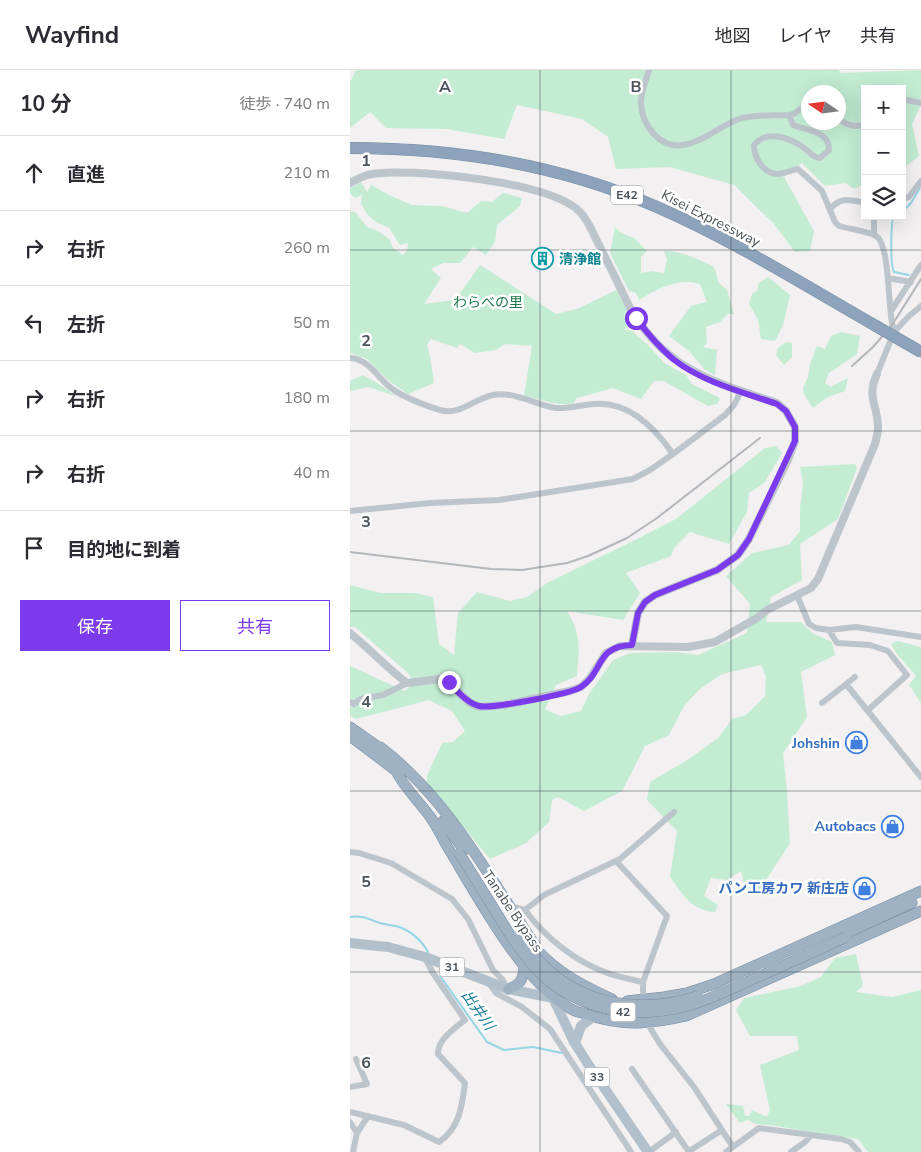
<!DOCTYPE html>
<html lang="ja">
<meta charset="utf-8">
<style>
body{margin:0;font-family:"Nunito Sans","Noto Sans JP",sans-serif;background:#f7f7f7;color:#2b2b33}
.controls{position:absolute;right:15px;top:15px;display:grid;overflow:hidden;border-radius:0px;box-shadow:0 5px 20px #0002}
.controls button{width:45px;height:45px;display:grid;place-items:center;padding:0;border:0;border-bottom:1px solid #e1e1e2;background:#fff;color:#2b2b33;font:25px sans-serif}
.compass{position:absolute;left:451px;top:15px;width:45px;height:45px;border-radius:50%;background:#fff;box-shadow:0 5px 20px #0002;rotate:283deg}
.stop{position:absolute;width:15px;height:15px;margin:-11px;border:4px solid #7c3aed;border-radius:50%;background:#fff}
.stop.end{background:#7c3aed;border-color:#fff;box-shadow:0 1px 5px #0008}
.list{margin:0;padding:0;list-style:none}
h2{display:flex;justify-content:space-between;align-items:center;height:65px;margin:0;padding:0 20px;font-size:21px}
h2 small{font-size:16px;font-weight:400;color:#7c7c81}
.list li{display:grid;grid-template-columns:32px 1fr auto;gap:15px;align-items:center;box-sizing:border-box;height:75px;padding:0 20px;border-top:1px solid #e1e1e2}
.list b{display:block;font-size:19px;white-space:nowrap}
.list em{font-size:16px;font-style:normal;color:#7c7c81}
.actions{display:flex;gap:10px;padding:15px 20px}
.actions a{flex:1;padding:11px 0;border:1px solid #7c3aed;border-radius:0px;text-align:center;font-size:18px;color:#7c3aed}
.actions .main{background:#7c3aed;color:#fff}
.icon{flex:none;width:28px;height:28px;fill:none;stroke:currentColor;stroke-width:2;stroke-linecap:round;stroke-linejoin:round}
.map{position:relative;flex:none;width:571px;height:1082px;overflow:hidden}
header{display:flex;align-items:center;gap:30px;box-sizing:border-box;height:70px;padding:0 25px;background:#fff;border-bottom:1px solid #e1e1e2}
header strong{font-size:24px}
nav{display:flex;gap:28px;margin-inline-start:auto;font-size:18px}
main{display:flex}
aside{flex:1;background:#fff}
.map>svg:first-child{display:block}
</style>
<header>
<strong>Wayfind</strong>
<nav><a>地図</a><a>レイヤ</a><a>共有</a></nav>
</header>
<main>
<aside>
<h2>10 分<small>徒歩 · 740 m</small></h2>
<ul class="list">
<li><svg class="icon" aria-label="ahead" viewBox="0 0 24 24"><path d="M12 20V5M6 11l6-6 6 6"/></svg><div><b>直進</b></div><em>210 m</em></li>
<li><svg class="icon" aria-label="right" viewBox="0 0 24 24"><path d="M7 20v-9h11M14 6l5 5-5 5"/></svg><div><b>右折</b></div><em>260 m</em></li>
<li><svg class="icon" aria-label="left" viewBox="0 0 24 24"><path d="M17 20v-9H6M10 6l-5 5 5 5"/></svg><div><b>左折</b></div><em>50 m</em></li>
<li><svg class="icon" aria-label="right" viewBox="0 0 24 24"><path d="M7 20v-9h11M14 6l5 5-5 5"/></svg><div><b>右折</b></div><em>180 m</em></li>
<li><svg class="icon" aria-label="right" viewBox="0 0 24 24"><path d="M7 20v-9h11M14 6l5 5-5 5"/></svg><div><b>右折</b></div><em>40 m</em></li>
<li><svg class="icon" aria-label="arrive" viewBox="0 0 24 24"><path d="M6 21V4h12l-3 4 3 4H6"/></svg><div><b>目的地に到着</b></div></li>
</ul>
<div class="actions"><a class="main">保存</a><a>共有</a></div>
</aside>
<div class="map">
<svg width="571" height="1082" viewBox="0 0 571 1082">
<rect width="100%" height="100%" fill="#f2f0f0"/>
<path fill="#c3ecd3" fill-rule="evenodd" d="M6,0H489L490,3L571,0V35L562,54L569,86L552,99V19H515V114L504,119L495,113L475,116L452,93L434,107L464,161L460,181L445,182L424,154L384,115L320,97L266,99L258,67L232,49L167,35L154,69L96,59L36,58L20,42L0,58V12ZM458,22H488V52H458Z
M11,112L17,122L21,115L39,125L62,135L92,136L117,143L131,131L142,132L153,123L172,128L170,136L147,155L145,172L136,185L123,177L110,193H93L81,199L91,208L74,234L105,230L130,195L206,244L227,239L266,220L286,255L278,256L274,260L282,261L299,276L314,293L336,305L342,314L370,328L367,334L358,336L314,311H304L291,329L263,318L227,328L223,334H208L174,326L182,276L155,274L146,280L125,283L110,274L107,278L81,269L77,275L80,286L84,313L58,324L39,311L17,289L0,283V141L5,142L17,157L28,161L39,169L43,178L53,185L57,180L58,173L50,175L39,158L26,152L17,144L11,134L12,125L5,128L0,123V118Z
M265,157L271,163L284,168L297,181L291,187V203L301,201L314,203L317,190L314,181C331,180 348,190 363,196L366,202L368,212L377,220L384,244H378L370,252L356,257L357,273L353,277L367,280L365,305L355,300L339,281L319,266L341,236L357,232L350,214C328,207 307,219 289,230L286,223L279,221L260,183Z
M418,207L440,225L433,255L425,271L411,269L408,250L399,234L402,224L408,220V214Z
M491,262L510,266L507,284L479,303L475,313L481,317L498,308L495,321L476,328L463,338L454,324L453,318L458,307L460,294L467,276L475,279L481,266Z
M436,272L442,273V287L434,295L426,285L428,278Z
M13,305L24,311L46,326L18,317L0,321V311Z
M426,376L432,383L415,412L399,423L397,442L379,474L340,462L324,478L321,486L276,503L290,523L273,550L217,541C232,566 229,579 227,606L206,615L195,639L210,646L231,641L239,624L263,590L280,583L325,582L348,585L397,563L400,534L376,506L402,483L439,475L450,461V438L453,413L450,397L505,394L507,398L488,449L450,474L452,510L421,527L416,552H451L462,563L482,572L485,585L451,602L457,647L433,683L437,723L440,773L407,824L394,814L391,801L377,810L361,808L354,826L368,835L365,842C340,840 334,825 320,807L327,761L297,730L300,712L339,689L368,668L382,649L396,645L415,626L416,606L411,595L372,604L350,619L334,636L319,665L295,676L272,721L234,741L208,727L202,730L199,752L176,773L140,789L77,714V706L92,673L103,672L115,661L102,641L79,630L6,649L0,646V596L55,621L64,613L59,604L5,557H0V515L30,523H65L83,527L89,574L104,585L108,543L127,522L160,531L177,527L197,513L283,471L326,449L415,378Z
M548,571L571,577V633L559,615L566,606L547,584L541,574Z
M506,884L513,916L506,922L542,927L571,920V1082H518L508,1069C481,1066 454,1061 427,1056C415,1054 409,1057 398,1050L390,1053L376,1034L393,1036L395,1046H399L402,1040L417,1047L420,1040L410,995L449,980L447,966H400L386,940L394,928L451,916L471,907L485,888Z"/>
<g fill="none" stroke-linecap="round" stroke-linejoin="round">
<path stroke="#94d5e5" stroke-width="2" d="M552,142L561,133L570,118
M545,146L543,148C541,156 540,196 544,202L559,205
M0,847C12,845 19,849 30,853C36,855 43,855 49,857C61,861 72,871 78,882
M90,906L137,972L154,980L183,977L212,983"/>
<defs>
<path id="trunk" d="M0,657L34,681
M0,666L49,703
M30,677C98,728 138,806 185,875L192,894
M45,699C54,718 69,731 81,748C88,758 93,770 100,781C127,826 175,915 221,939C226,942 233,943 239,945C274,957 301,954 336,946L571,841
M93,751L114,780
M494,864L562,833
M190,883C210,904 236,917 262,929
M158,919C171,915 174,908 174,895
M277,931L314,927L337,923L364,914L571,821"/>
<path id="motorway" d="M0,78C104,78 211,95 307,137C383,170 454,215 526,256"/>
</defs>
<use href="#trunk" stroke="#788ea6" stroke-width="11"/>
<use href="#motorway" stroke="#788ea6" stroke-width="12"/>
<path stroke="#bdc5cc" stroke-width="6" d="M299,0C296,11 290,23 291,34C292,55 310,79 333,75C354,72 369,56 389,49C405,44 422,46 439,45L443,55C457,61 479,60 479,80L470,88C463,88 460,82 454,78C444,70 426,63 413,68C410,69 407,72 404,75C404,87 413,104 428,104C435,103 442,100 448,99L472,121L485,152L489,156C499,159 518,161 526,166C541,175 537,242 544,262
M552,29L571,33
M439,45L444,44L458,33
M488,48C497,56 504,57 515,55
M552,129L559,127L571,111
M480,139C491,126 500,130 515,133
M524,164V146
M538,208L561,212
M541,241L571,195
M0,288C19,289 28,308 41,318C53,327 76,336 90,340C110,346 125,328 143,325C164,321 186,335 206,338C218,339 231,335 244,334C278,331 305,358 323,384
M527,304L544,262L559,246L571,236
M0,441L80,433L149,430L283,409L300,400L323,384L375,345L384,335L391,321
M447,525L459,554L466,558L479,560L506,557L571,567
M479,560L487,573L520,575L538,581L557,605L518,640
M496,614L571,707
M0,632L4,634L11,629L33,625L57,613
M472,633L505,607
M0,782L9,783L41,793L102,829L118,849L143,900L153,910L157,918
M266,791L317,846L293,912V931
M160,836L175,840L194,825L270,789L324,742
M175,840C194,866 224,891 255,902C267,907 280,909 293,912
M138,912L146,923L172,937L200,959L281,1082
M296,951L310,974L344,1017L383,1077
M282,999L339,1082
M0,1017L17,1014L6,989
M0,1042L54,1055L89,1072C110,1058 112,1035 115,1013L88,984C87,970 105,958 115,950L83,903L75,888
M0,1052L7,1063
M3,1082L7,1063L18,1046
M299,1082L326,1062
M338,1082L372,1060
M376,1082L409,1058L491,1069L500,1072L509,1082
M441,1082L455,1072L460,1066"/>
<path stroke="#bdc5cc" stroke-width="8" d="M0,113C10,107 20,103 32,103C74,100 201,112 230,142C239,151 243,164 249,175C259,195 269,215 279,236C314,299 363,312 427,333L436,341L445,357V371L438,390L399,469L388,485L367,500L305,525L295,532L288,543L282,575
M0,563C20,579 37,598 57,613L90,609L99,613L120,633L130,637L154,635L220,621L231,617L240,608L256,583L270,576L338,577L365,572L407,548L417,540L461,518L468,509L525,374C526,369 528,363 528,358C528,335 516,328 527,304"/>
<path stroke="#b2c0cc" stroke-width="10" d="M0,873L38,877L75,887L158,919L203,928L224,972L238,994L298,1082
M225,973L231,956L243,947"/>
<use href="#trunk" stroke="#9fb2c4" stroke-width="10"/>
<use href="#motorway" stroke="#8ca3bb" stroke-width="11"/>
<path stroke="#b3b6ba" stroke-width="2" d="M502,296L523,277L542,255L571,209
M0,482L141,499L172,500L217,493L238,486L277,468L307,448L410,368"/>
<defs>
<path id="trunk-bridge" d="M109,783C123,805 136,826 149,847C161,867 173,886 189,902C228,941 286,950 337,936C362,929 386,916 410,906C439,893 468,880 496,867
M168,865C180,882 194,898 211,910C250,938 303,941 348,926"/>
<path id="motorway-bridge" d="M526,256L571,282"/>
</defs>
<use href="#trunk-bridge" stroke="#788ea6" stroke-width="11" stroke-linecap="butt"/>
<use href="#motorway-bridge" stroke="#788ea6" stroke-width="12" stroke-linecap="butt"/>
<use href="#trunk-bridge" stroke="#9fb2c4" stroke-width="10"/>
<use href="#motorway-bridge" stroke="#8ca3bb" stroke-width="11"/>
</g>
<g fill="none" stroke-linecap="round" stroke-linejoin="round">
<path stroke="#7c3aed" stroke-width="6" d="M99,612C107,621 117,633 129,636C142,639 220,624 231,617C254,602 245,576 282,575L288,543L295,532L305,525L367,500L388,485L399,469L445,371V357L436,341L427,334C392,322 352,312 323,289C309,277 297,263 286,248"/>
</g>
<path fill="none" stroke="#4a545c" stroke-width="1" stroke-opacity="0.55" d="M190,0V1082M381,0V1082M0,180H571M0,361H571M0,541H571M0,721H571M0,902H571"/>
<defs>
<symbol id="building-ring" viewBox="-11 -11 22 22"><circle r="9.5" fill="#fff" stroke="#0f9aa8" stroke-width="1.5"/><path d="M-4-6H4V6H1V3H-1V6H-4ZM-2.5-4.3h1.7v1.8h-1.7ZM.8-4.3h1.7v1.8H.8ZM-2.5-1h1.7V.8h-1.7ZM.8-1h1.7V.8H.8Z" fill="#0f9aa8"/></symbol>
<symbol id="shop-ring" viewBox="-11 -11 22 22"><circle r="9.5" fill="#fff" stroke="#3f7fe0" stroke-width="1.5"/><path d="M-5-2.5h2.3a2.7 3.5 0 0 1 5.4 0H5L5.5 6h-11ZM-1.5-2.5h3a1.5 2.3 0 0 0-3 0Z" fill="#3f7fe0"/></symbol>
</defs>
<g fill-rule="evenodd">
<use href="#building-ring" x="180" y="176" width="25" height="25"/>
<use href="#shop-ring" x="494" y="660" width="25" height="25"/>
<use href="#shop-ring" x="530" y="744" width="25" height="25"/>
<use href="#shop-ring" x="502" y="806" width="25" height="25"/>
</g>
<g text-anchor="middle" stroke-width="5" stroke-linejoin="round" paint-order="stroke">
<g fill="#fff" stroke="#80878d" stroke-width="1">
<rect x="261" y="115.5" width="32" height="19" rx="4"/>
<rect x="89.5" y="887.5" width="25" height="19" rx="4"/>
<rect x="260.5" y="932.5" width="25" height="19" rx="4"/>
<rect x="234.5" y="997.5" width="25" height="19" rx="4"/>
</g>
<g font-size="12" font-weight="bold" fill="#4a545c">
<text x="277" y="129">E42</text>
<text x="102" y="901">31</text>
<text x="273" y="946">42</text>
<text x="247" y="1011">33</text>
</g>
<g font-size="14" fill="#4a545c" stroke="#fff">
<text transform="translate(361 148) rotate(27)" y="5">Kisei Expressway</text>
<text transform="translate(163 841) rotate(56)" y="5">Tanabe Bypass</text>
</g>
<g font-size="14" font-weight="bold" fill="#0d838f" stroke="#fff" text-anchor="start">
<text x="209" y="194">清浄館</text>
</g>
<g font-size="14" fill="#1f794b" stroke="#fff">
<text x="138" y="237">わらべの里</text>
</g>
<g font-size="14" font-weight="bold" fill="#366cbe" stroke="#fff" text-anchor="end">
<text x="490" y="678">Johshin</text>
<text x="526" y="761">Autobacs</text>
<text x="499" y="823">パン工房カワ 新庄店</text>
</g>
<g font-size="15" font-style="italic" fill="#197f99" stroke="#fff">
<text transform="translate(128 940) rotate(55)" y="5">出井川</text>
</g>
</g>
<g font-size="16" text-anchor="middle" font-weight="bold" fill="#4a545c" stroke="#fff" stroke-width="5" stroke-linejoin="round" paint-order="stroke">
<text x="95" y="22">A</text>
<text x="286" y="22">B</text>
<text x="16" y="96">1</text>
<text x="16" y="276">2</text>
<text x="16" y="457">3</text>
<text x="16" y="637">4</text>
<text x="16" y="817">5</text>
<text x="16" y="998">6</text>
</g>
</svg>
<div class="controls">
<button>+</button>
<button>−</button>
<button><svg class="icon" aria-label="layers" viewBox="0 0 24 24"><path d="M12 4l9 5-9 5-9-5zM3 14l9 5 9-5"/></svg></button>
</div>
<svg class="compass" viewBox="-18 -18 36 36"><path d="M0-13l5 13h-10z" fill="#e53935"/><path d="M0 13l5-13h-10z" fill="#7c7c81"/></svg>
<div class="stop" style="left:286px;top:248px"></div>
<div class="stop end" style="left:99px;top:612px"></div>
</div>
</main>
